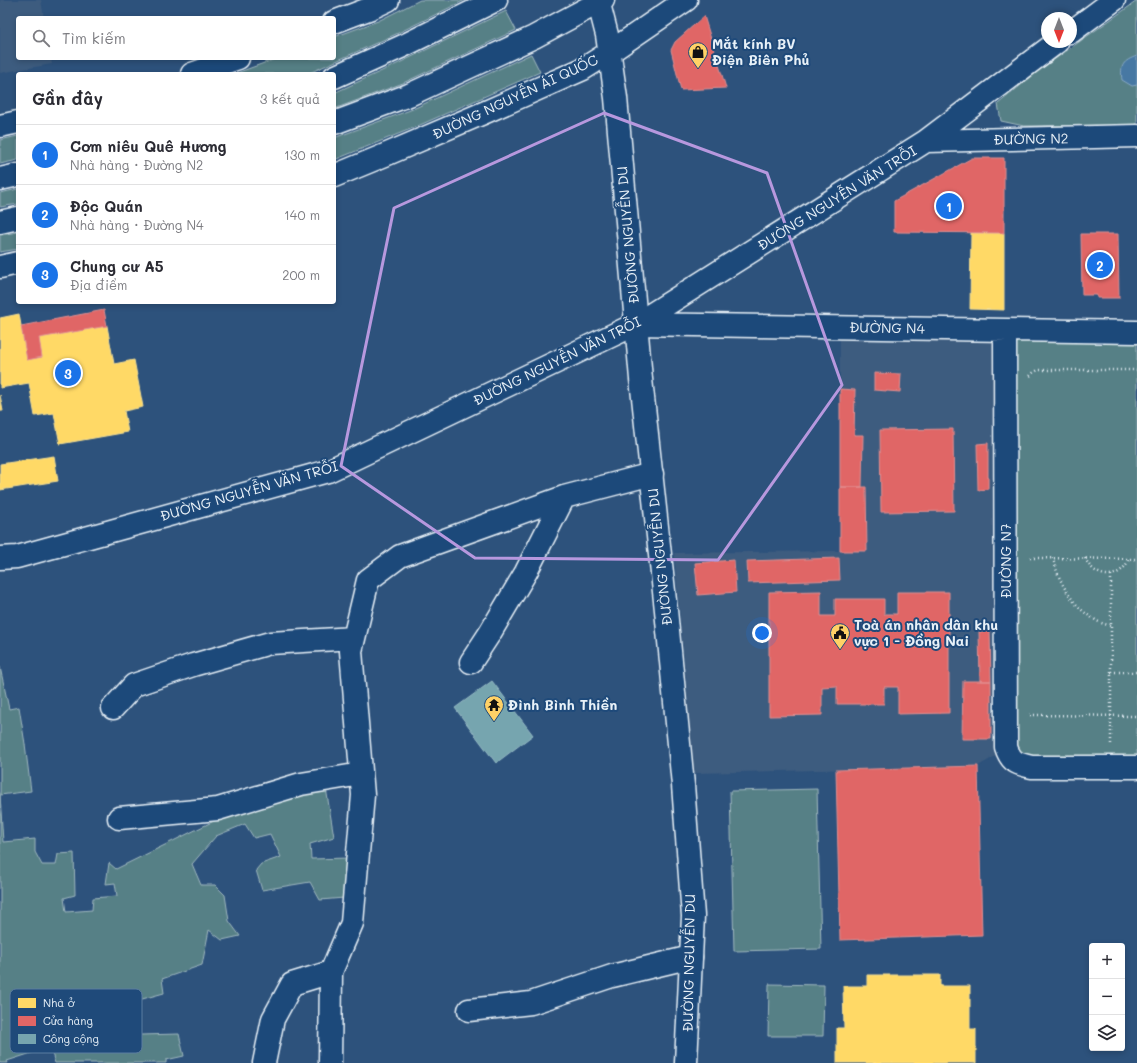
<!DOCTYPE html>
<html lang="vi">
<meta charset="utf-8">
<style>
body{margin:0;font-family:Mali,sans-serif;background:#f7f7f7;color:#2b2b33}
.controls{position:absolute;right:12px;bottom:12px;display:grid;overflow:hidden;border-radius:4px;box-shadow:0 2px 6px #0003}
.controls button{width:36px;height:36px;display:grid;place-items:center;padding:0;border:0;border-bottom:1px solid #e1e1e2;background:#fff;color:#2b2b33;font:20px sans-serif}
.compass{position:absolute;left:1041px;top:12px;width:36px;height:36px;border-radius:50%;background:#fff;box-shadow:0 2px 6px #0003;rotate:180deg}
.you{position:absolute;left:762px;top:633px;width:14px;height:14px;margin:-10px;border:3px solid #fff;border-radius:50%;background:#1a73e8;box-shadow:0 0 0 6px #1a73e833}
.badge{display:grid;place-items:center;width:26px;height:26px;border-radius:50%;background:#1a73e8;color:#fff;font-size:13px;font-weight:700}
.pin{position:absolute;translate:-50% -50%;border:2px solid #fff;box-shadow:0 1px 4px #0006}
.list{margin:0;padding:0;list-style:none}
h2{display:flex;justify-content:space-between;align-items:center;height:52px;margin:0;padding:0 16px;font-size:17px}
h2 small{font-size:13px;font-weight:400;color:#7c7c81}
.list li{display:grid;grid-template-columns:26px 1fr auto;gap:12px;align-items:center;box-sizing:border-box;height:60px;padding:0 16px;border-top:1px solid #e1e1e2}
.list b{display:block;font-size:15px;white-space:nowrap}
.list p{margin:0;font-size:13px;white-space:nowrap;color:#7c7c81}
.list em{font-size:13px;font-style:normal;color:#7c7c81}
.icon{flex:none;width:22px;height:22px;fill:none;stroke:currentColor;stroke-width:2;stroke-linecap:round;stroke-linejoin:round}
.map{position:relative;flex:none;width:1137px;height:1063px;overflow:hidden}
.search{position:absolute;background:#fff;box-shadow:0 2px 6px #0003;left:16px;top:16px;width:320px;height:44px;display:flex;align-items:center;gap:10px;box-sizing:border-box;padding:0 14px;border-radius:4px;color:#7c7c81;font-size:15px}
.panel{position:absolute;background:#fff;box-shadow:0 2px 6px #0003;left:16px;top:72px;width:320px;height:232px;border-radius:4px}
.map>svg:first-child{display:block}
</style>
<div class="map">
<svg width="1137" height="1063" viewBox="0 0 1137 1063">
<rect width="100%" height="100%" fill="#2d527c"/>
<filter id="ink" filterUnits="userSpaceOnUse"><feTurbulence type="fractalNoise" baseFrequency=".025" numOctaves="2"/><feDisplacementMap in="SourceGraphic" scale="8" xChannelSelector="R" yChannelSelector="G"/><feConvolveMatrix kernelMatrix="1 2 1 2 8 2 1 2 1" color-interpolation-filters="sRGB"/></filter>
<g filter="url(#ink)">
<path fill="#3e5c7f" d="M0,0H41L44,18H18V58H51L52,64L0,73Z
M840,336L996,338L999,754L978,766L694,773L674,553L840,551Z"/>
<path fill="#578086" stroke="#a0b8bf" d="M420,0H465L394,35L307,74H234L278,58H334V37L378,21Z
M1137,1V125L1024,126L1001,121L998,104L1038,71Z
M506,11L516,30L403,83L334,109V93L397,64Z
M531,54L540,72L413,128L334,160V138L413,109Z
M18,136V160L0,164V140Z
M18,189V204L0,207V193Z
M18,232V249L0,252V235Z
M1015,339L1137,340V758L1024,757L1014,746Z
M0,667L9,709L19,707L25,744L31,791L0,795L3,842L35,839V852L42,865H56L58,854L74,853L75,895L64,898L66,912L92,910L93,898L117,896L115,883L106,884L109,863L116,869L222,817L326,788L334,837L310,844L311,859L349,858L344,898L320,900L310,882L262,890L256,870L261,864L281,857L270,834L254,838L245,824L216,836L192,864L201,885H215L225,895L229,921L240,936L222,940L209,930L202,965L162,979L164,993L106,1009L115,1041L141,1035L179,1034L184,1056L166,1060V1063H55L50,1047L7,1061L8,1063H0Z
M817,789L821,949L734,951L730,791Z
M769,984L824,985L823,1036H768Z"/>
<path fill="#4678a3" stroke="#87a8c5" d="M1137,56V85L1132,86L1122,80C1120,65 1123,61 1137,56Z"/>
<path fill="#ffd966" stroke="#f8e092" d="M971,233H1004V310L970,309Z
M19,314L27,360L42,357L39,338L107,326L114,364L134,360L143,407L124,411L128,432L60,444L54,413L35,416L29,383L0,388V318Z
M0,395L3,411H0Z
M54,456L58,481L0,490V464Z
M867,975H940V986H970V1029H976V1063H837V1028H844L843,986H867Z"/>
<path fill="#e06666" stroke="#e29092" d="M704,16L726,88L681,90L671,50L675,42Z
M972,158H1004V233L894,232V201Z
M1081,234H1118L1119,298H1097V295H1082Z
M104,310L107,326L39,338L42,357L27,360L21,326Z
M874,373L901,374L900,392L874,390Z
M840,389L855,390L854,435H863L862,487H840Z
M953,429L954,511L881,512L880,430Z
M988,443V489L978,490L977,444Z
M840,487H866L867,551H840Z
M839,558L840,580L748,583L747,561Z
M734,560L736,592L698,595L695,563Z
M821,591V616H835V599H884V614H897V592H949V713L898,714V687H884V704H837V686L822,687V715L769,716V592Z
M990,631L991,681H980L979,632Z
M963,681H991V739H962Z
M978,766L982,935L840,940L836,770Z"/>
<path fill="#76a5af" stroke="#98bcc5" d="M492,681L533,735L496,763L455,708Z"/>
<g fill="none" stroke-linecap="round" stroke-linejoin="round">
<defs>
<path id="minor" d="M1071,32L1114,0
M926,141L1137,136
M636,324L1137,332
M1005,330L1006,747C1011,763 1018,764 1032,767H1137
M0,558L17,557L328,471L636,324L926,141L1057,42
M471,662L490,633L526,572L564,497
M113,708L134,685L193,665L270,643L354,638
M119,818L218,809L301,784L361,774
M469,1010L531,1003L612,976L691,957
M264,1063L273,1019L292,984L331,972
M330,1063L331,972L352,923L363,795L351,651L368,580L400,556L564,497L652,474"/>
<path id="major" d="M598,0L607,35L616,98L641,379L666,610L683,785L693,916L686,1063
M334,22L371,8L388,0
M192,74L238,58
M334,77L403,46L496,0
M334,123L409,95L534,37L603,0
M0,126L18,122
M334,176L385,155L488,111L583,69L610,52L686,0
M0,179L18,175
M0,222L18,218
M0,267L18,263"/>
</defs>
<use href="#minor" stroke="#e8f1f8" stroke-width="25"/>
<use href="#major" stroke="#e8f1f8" stroke-width="25"/>
<path stroke="#e8f1f8" stroke-width="2.5" stroke-dasharray="1 3" stroke-linecap="butt" d="M1030,376L1033,373L1038,370H1137
M1030,558L1137,559
M1053,558C1058,581 1073,607 1094,619C1099,623 1105,624 1111,626
M1085,558C1095,580 1120,581 1129,559
M1111,672H1137
M1030,715L1137,716
M1111,744V575"/>
<use href="#minor" stroke="#1f4a7a" stroke-width="22"/>
<use href="#major" stroke="#1f4a7a" stroke-width="22"/>
</g>
</g>
<path fill="none" stroke="#b798de" stroke-width="3" stroke-linejoin="round" d="M604,113L767,173L842,385L718,560L475,558L341,466L394,208Z"/>
<defs>
<symbol id="shop-pin" viewBox="-11 -11 22 30"><path d="M0 17L-7.5 6A9.5 9.5 0 1 1 7.5 6Z" fill="#ffd166" stroke="#1f4a7a"/><path d="M-5-2.5h2.3a2.7 3.5 0 0 1 5.4 0H5L5.5 6h-11ZM-1.5-2.5h3a1.5 2.3 0 0 0-3 0Z" fill="#111"/></symbol>
<symbol id="civic-pin" viewBox="-11 -11 22 30"><path d="M0 17L-7.5 6A9.5 9.5 0 1 1 7.5 6Z" fill="#ffd166" stroke="#1f4a7a"/><path d="M-.6-6.5H3V-4.5H.6V-3L4-1V1h2V6H-6V1h2V-1L-.6-3ZM-1.2 2.5V6h2.4V2.5Z" fill="#111"/></symbol>
<symbol id="temple-pin" viewBox="-11 -11 22 30"><path d="M0 17L-7.5 6A9.5 9.5 0 1 1 7.5 6Z" fill="#ffd166" stroke="#1f4a7a"/><path d="M0-6L5-2H3V0L6.5 2.5H4V6H1.5V3h-3V6H-4V2.5H-6.5L-3 0V-2H-5Z" fill="#111"/></symbol>
</defs>
<g fill-rule="evenodd">
<use href="#shop-pin" x="687" y="41" width="22" height="30"/>
<use href="#civic-pin" x="829" y="622" width="22" height="30"/>
<use href="#temple-pin" x="483" y="694" width="22" height="30"/>
</g>
<g text-anchor="middle" stroke-width="4" stroke-linejoin="round" paint-order="stroke">
<g font-size="14" font-weight="bold" fill="#e8f1f8" stroke="#1f4a7a" text-anchor="start">
<text x="712" y="49">Mắt kính BV<tspan x="712" dy="16">Điện Biên Phủ</tspan></text>
<text x="854" y="630">Toà án nhân dân khu<tspan x="854" dy="16">vực 1 - Đồng Nai</tspan></text>
<text x="508" y="710">Đình Bình Thiền</text>
</g>
<g font-size="14" fill="#e8f1f8" stroke="#1f4a7a">
<text transform="translate(515 97) rotate(-25)" y="5">ĐƯỜNG NGUYỄN ÁI QUỐC</text>
<text transform="translate(1031 139) rotate(-1)" y="5">ĐƯỜNG N2</text>
<text transform="translate(837 198) rotate(-32)" y="5">ĐƯỜNG NGUYỄN VĂN TRỖI</text>
<text transform="translate(628 235) rotate(-95)" y="5">ĐƯỜNG NGUYỄN DU</text>
<text transform="translate(887 328) rotate(1)" y="5">ĐƯỜNG N4</text>
<text transform="translate(557 361) rotate(-26)" y="5">ĐƯỜNG NGUYỄN VĂN TRỖI</text>
<text transform="translate(249 491) rotate(-16)" y="5">ĐƯỜNG NGUYỄN VĂN TRỖI</text>
<text transform="translate(660 557) rotate(-96)" y="5">ĐƯỜNG NGUYỄN DU</text>
<text transform="translate(1006 561) rotate(-90)" y="5">ĐƯỜNG N7</text>
<text transform="translate(689 963) rotate(-89)" y="5">ĐƯỜNG NGUYỄN DU</text>
</g>
</g>
<rect x="10" y="989" width="132" height="64" rx="6" fill="#1f4a7a" stroke="#5b7ca0" stroke-width="1"/>
<rect x="18" y="998" width="18" height="10" fill="#ffd966"/>
<rect x="18" y="1016" width="18" height="10" fill="#e06666"/>
<rect x="18" y="1034" width="18" height="10" fill="#76a5af"/>
<g font-size="11" fill="#e8f1f8">
<text x="43" y="1007">Nhà ở</text>
<text x="43" y="1025">Cửa hàng</text>
<text x="43" y="1043">Công cộng</text>
</g>
</svg>
<div class="controls">
<button>+</button>
<button>−</button>
<button><svg class="icon" aria-label="layers" viewBox="0 0 24 24"><path d="M12 4l9 5-9 5-9-5zM3 14l9 5 9-5"/></svg></button>
</div>
<svg class="compass" viewBox="-18 -18 36 36"><path d="M0-13l5 13h-10z" fill="#e53935"/><path d="M0 13l5-13h-10z" fill="#7c7c81"/></svg>
<div class="you"></div>
<div class="pin badge" style="left:949px;top:206px">1</div>
<div class="pin badge" style="left:1100px;top:265px">2</div>
<div class="pin badge" style="left:68px;top:373px">3</div>
<div class="search"><svg class="icon" aria-label="search" viewBox="0 0 24 24"><circle cx="10" cy="10" r="6"/><path d="M15 15l6 6"/></svg>Tìm kiếm</div>
<section class="panel">
<h2>Gần đây<small>3 kết quả</small></h2>
<ul class="list">
<li><span class="badge">1</span><div><b>Cơm niêu Quê Hương</b><p>Nhà hàng · Đường N2</p></div><em>130 m</em></li>
<li><span class="badge">2</span><div><b>Độc Quán</b><p>Nhà hàng · Đường N4</p></div><em>140 m</em></li>
<li><span class="badge">3</span><div><b>Chung cư A5</b><p>Địa điểm</p></div><em>200 m</em></li>
</ul>
</section>
</div>
